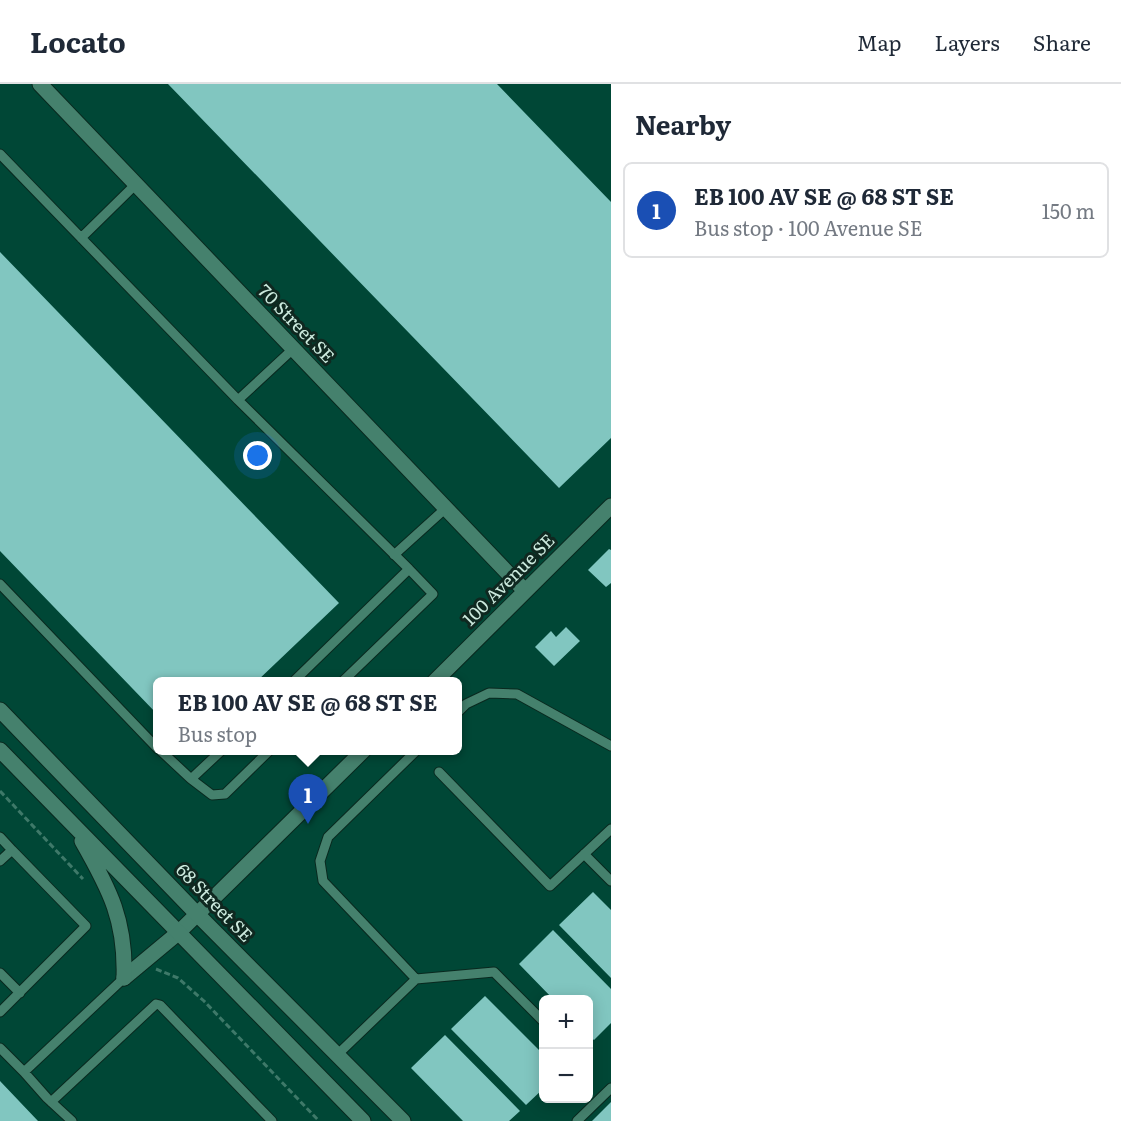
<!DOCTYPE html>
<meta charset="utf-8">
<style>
body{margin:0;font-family:Literata,serif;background:#f2f2f3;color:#1f2937}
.controls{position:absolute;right:18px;bottom:18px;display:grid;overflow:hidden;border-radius:9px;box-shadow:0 3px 15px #0003}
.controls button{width:54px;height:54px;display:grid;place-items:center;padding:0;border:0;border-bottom:2px solid #e0e1e3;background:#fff;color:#1f2937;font:30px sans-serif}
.you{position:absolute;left:258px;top:372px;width:21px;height:21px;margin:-15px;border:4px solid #fff;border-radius:50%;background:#1a73e8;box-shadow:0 0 0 9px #1a73e833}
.badge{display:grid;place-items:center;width:39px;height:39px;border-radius:50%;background:#825777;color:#fff;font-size:20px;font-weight:700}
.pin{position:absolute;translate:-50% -50px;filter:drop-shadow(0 2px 3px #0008)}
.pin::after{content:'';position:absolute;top:32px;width:21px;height:18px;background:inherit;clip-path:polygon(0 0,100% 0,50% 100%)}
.popup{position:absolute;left:153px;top:593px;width:309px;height:78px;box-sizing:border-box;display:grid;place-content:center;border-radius:9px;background:#fff;filter:drop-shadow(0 2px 4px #0005);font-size:20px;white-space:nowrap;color:#747a83}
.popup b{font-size:22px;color:#1f2937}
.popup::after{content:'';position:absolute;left:50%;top:100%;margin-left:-12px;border:12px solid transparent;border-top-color:#fff}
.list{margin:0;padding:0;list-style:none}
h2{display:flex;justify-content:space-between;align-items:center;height:78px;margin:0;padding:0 24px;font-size:26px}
h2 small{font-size:20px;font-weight:400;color:#747a83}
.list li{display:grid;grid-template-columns:39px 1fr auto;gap:18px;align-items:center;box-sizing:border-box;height:96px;margin:0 12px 12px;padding:0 12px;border:2px solid #e0e1e3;border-radius:9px}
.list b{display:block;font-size:22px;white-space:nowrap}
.list p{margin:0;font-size:20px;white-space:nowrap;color:#747a83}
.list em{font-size:20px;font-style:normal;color:#747a83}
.map{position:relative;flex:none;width:611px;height:1037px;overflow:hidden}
header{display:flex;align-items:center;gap:36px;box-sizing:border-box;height:84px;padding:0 30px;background:#fff;border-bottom:2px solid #e0e1e3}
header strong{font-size:28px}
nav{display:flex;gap:33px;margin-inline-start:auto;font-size:21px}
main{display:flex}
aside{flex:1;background:#fff}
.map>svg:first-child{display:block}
</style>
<header>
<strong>Locato</strong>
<nav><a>Map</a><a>Layers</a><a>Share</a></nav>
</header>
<main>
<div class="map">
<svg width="611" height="1037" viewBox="0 0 611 1037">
<rect width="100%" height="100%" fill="#004736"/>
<path fill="#81c6c0" d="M168,0H497L611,118V354L559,404Z
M0,168L339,519L256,598H158V631L0,467Z
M609,465L611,466V499L606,503L588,486Z
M566,543L580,557L554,582L535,563L551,547L556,553Z
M593,808L611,826V894L559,841Z
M553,846L611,905V939L594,956L588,951V916H554L519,880Z
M485,912L544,971V1004L526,1021L451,945Z
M445,951L520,1027L509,1037H463L411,984Z
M0,997L38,1037H0Z
M611,1018V1037H592Z"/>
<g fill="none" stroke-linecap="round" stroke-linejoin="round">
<defs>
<path id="service" d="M0,70L238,316L409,485L293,598
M81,154L136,100
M238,316L293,265
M394,471L446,424
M0,500L158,665
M342,598L433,510L409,485
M458,628L466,620L489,609L517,610L611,662
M160,666L191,695L222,666
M439,688L550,802L611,745
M191,695L212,711L225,710L270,666
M0,753L12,766
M584,770L611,797
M0,777L12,766L86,842L0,928
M0,889L20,909
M416,895L494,888L544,938
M0,964L24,988
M337,971L416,895L323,797L320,777L328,753L417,666
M51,1018L156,920L160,921L272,1037
M72,1037L47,1014L24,988L124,894
M577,1037L611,1004"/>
<path id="minor" d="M40,0L525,507
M434,598L611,422
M124,894L178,849L364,666"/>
<path id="tertiary" d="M0,626L197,830L403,1037
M0,666L363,1037
M82,757C110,806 126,837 124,894"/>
</defs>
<use href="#service" stroke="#09291f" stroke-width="11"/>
<use href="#minor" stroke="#09291f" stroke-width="17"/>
<use href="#tertiary" stroke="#09291f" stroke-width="17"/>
<path stroke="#3e7969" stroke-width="3" stroke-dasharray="6 3" stroke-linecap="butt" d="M0,707L83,795
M222,834L226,830L232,829
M156,885L178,894L204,917L319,1037"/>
<use href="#service" stroke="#45816d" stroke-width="9"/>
<use href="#minor" stroke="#45816d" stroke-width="15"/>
<use href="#tertiary" stroke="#45816d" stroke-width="15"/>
</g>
<g text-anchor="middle" stroke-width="6" stroke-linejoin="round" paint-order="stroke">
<g font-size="18" fill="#cceade" stroke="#0f2820">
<text transform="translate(296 240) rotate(46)" y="6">70 Street SE</text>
<text transform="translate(509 496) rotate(-45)" y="6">100 Avenue SE</text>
<text transform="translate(214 819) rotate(46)" y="6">68 Street SE</text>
</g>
</g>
</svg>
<div class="controls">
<button>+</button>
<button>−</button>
</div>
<div class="you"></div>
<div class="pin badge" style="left:308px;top:740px;background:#1a4fb4">1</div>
<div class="popup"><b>EB 100 AV SE @ 68 ST SE</b>Bus stop</div>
</div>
<aside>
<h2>Nearby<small></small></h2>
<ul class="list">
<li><span class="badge" style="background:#1a4fb4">1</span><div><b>EB 100 AV SE @ 68 ST SE</b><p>Bus stop · 100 Avenue SE</p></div><em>150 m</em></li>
</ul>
</aside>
</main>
